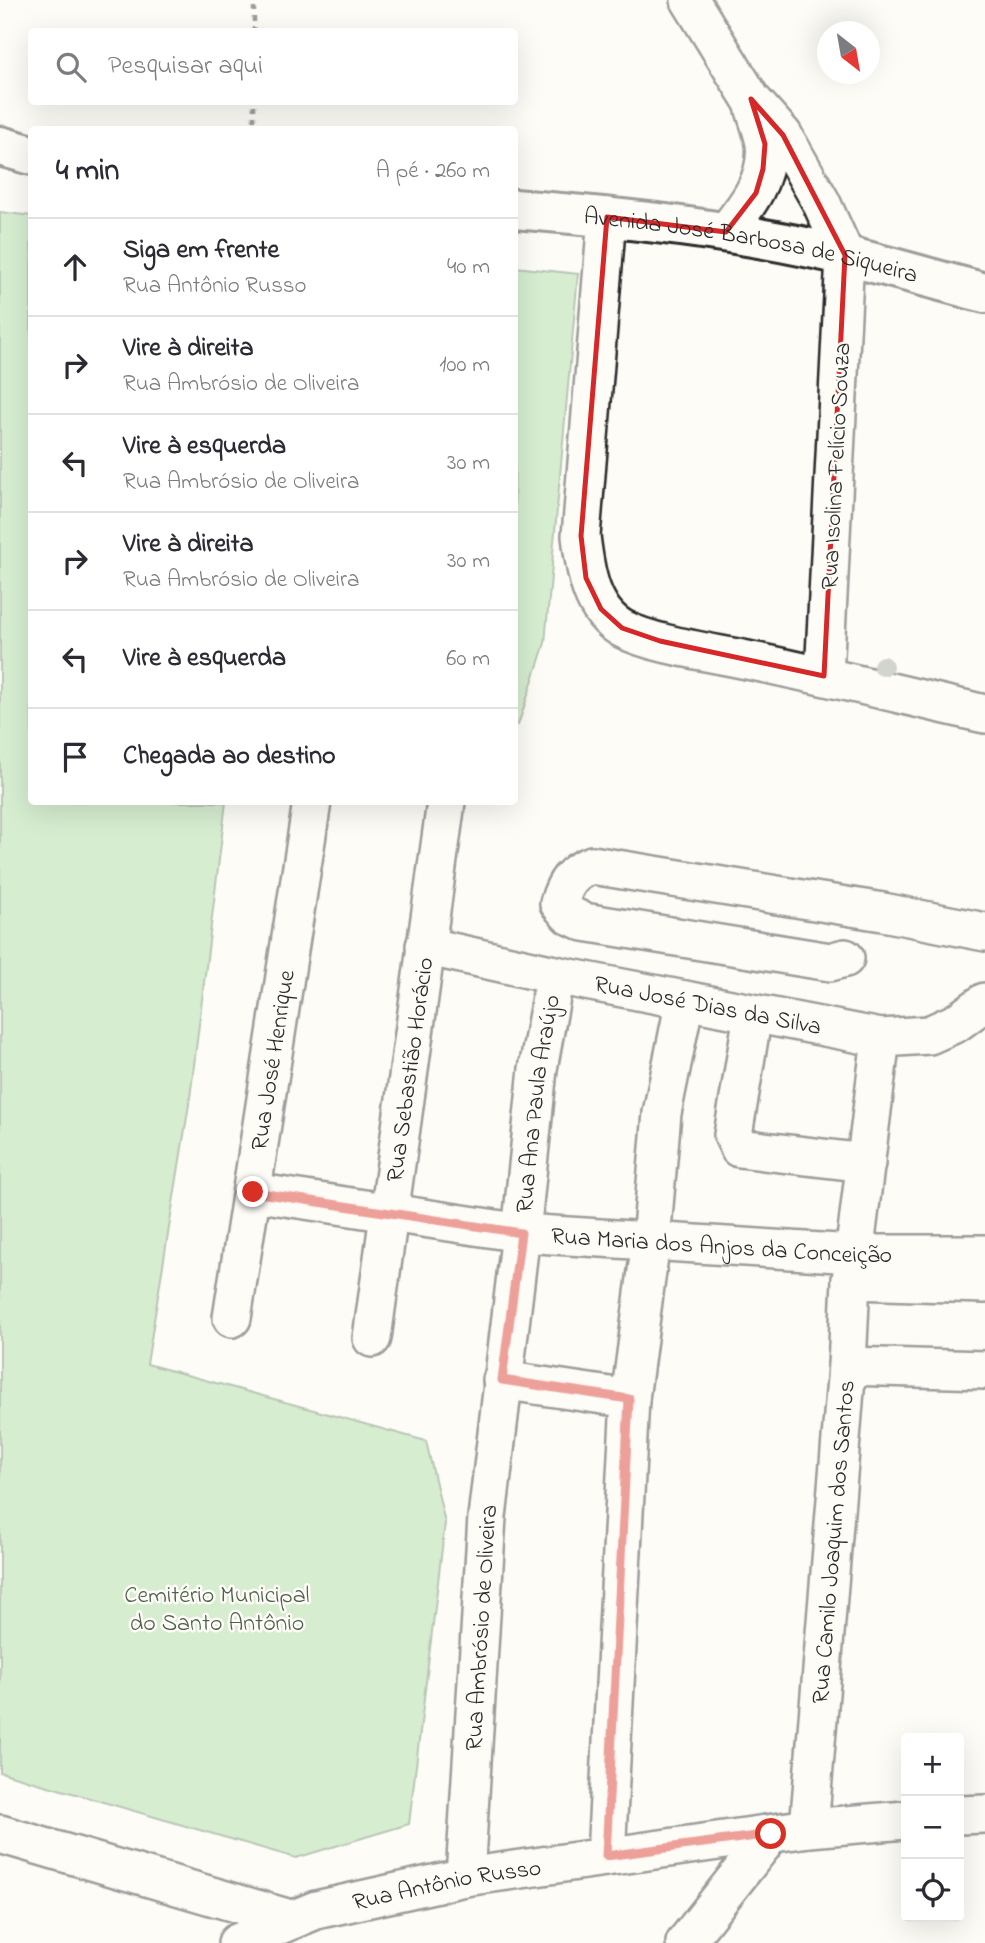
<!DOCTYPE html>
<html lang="pt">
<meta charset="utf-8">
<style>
body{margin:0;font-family:"Indie Flower",sans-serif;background:#f7f7f7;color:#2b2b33}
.controls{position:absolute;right:21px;bottom:21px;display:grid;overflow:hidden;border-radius:7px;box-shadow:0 7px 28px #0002}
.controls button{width:63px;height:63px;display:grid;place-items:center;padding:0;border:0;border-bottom:2px solid #e1e1e2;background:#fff;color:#2b2b33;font:35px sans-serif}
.compass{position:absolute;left:817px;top:21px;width:63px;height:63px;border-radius:50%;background:#fff;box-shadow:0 7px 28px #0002;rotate:149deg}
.stop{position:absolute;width:21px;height:21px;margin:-16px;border:5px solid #d93025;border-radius:50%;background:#fff}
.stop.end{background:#d93025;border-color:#fff;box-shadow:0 2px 7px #0008}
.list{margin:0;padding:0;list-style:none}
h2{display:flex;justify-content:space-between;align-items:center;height:91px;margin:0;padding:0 28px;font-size:30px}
h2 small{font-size:23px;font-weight:400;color:#7c7c81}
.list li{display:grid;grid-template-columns:46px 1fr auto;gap:21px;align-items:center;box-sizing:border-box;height:98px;padding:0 28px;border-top:2px solid #e1e1e2}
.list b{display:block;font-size:26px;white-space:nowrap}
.list p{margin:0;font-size:23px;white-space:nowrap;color:#7c7c81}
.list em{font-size:23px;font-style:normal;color:#7c7c81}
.icon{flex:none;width:38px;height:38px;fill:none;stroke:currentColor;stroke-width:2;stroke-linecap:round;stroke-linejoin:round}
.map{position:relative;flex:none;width:985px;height:1943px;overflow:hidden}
.search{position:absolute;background:#fff;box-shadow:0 7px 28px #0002;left:28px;top:28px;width:490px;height:77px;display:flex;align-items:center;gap:18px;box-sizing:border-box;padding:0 24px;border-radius:7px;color:#7c7c81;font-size:26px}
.panel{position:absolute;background:#fff;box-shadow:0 7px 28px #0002;left:28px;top:126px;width:490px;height:679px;border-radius:7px}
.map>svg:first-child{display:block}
</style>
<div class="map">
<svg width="985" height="1943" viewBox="0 0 985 1943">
<rect width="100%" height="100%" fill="#fdfcf7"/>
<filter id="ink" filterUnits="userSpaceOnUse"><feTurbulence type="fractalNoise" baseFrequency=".0143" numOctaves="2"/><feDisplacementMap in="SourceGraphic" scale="14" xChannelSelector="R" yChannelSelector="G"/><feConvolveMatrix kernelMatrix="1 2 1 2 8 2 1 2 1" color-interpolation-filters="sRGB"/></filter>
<g filter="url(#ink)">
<path fill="#a6dc9f" stroke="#688465" stroke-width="2" d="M0,212L31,216L32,802H226L190,1098L147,1364L426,1441L445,1523L409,1824L296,1858L0,1772Z
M515,267L578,274L545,643L518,725L514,724Z"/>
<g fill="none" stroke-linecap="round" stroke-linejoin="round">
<defs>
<g id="minor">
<path d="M690,0L751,99L783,135L821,202L845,255L824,676"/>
<path d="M607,217L581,536C585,569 590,611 623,629C653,645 716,653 752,661C830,677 907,696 985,714"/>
<path d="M726,232C746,207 769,179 765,144C763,131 757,118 754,106"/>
<path id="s1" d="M425,946L555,975L881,1038L929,1035L956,1023L985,1002"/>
<path d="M845,958L830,962L584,922L569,915L559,903C565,883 572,872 592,865L883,912L985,932"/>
<path d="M753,1014L733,1135L739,1148L866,1163"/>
<path id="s2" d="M253,1192L521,1233L854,1254H985"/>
<path d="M851,1280L985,1284"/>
<path id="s3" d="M232,1318L312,802"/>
<path id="s4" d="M372,1338L446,802"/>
<path d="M847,1366L985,1370"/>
<path d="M502,1380L630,1399L606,1856"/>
<path d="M630,1399L651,1241L662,1113L685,1000"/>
<path d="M959,1815L985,1814"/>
<path id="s5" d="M809,1828L847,1366L851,1280L881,1038"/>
<path d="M0,1834L290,1919"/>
<path id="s6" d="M465,1877L487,1517L521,1233L538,1069L555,975"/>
<path id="s7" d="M237,1943L316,1910L465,1877L809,1828L906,1820"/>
<path d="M685,1943L771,1834"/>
</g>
<g id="major">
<path d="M0,146L32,155"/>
<path id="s8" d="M514,209C626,218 738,230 846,256C893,267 939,281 985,293"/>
</g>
</defs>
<use href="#minor" stroke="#2b2b2b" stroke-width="42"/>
<use href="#major" stroke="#2b2b2b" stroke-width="44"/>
<path stroke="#2b2b2b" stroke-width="4.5" stroke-dasharray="5 5" stroke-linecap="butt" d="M254,32V0
M254,130V102"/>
<use href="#minor" stroke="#fdfcf7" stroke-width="37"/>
<use href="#major" stroke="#fdfcf7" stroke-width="38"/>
</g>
<circle fill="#9ea69a" cx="883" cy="666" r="10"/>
</g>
<g fill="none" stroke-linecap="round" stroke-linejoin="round" filter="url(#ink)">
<path stroke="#d93025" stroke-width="9" d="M253,1192L521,1233L502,1380L629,1399L606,1856L771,1834"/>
</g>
<path d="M0 0H985V1943H0ZM751,99L783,135L845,255L824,676L660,641L622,628L601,609L586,578L581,536L607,217L726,232L756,193L763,169L765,144Z" fill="#fdfcf7" fill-opacity=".55" fill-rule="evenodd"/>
<path fill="none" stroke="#d62828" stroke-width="5" stroke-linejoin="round" d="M751,99L783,135L845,255L824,676L660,641L622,628L601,609L586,578L581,536L607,217L726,232L756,193L763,169L765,144Z"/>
<g text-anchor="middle" stroke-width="5" stroke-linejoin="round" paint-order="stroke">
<g font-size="24" fill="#2b2b2b" stroke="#fdfcf7">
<text dy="8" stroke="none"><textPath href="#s8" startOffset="240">Avenida José Barbosa de Siqueira</textPath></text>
<text transform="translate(835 466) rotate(-87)" y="8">Rua Isolina Felício Souza</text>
<text dy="8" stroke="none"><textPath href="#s1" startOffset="289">Rua José Dias da Silva</textPath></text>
<text dy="8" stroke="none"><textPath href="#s3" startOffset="261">Rua José Henrique</textPath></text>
<text dy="8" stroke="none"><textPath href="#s4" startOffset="271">Rua Sebastião Horácio</textPath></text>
<text dy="8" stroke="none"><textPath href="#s6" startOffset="777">Rua Ana Paula Araújo</textPath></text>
<text dy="8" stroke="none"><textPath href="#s2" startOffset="472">Rua Maria dos Anjos da Conceição</textPath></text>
<text dy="8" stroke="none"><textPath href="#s5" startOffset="287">Rua Camilo Joaquim dos Santos</textPath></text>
<text dy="8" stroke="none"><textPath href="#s6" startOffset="250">Rua Ambrósio de Oliveira</textPath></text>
<text dy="8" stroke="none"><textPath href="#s7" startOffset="219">Rua Antônio Russo</textPath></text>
</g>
<g font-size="24" fill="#50604e" stroke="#fdfcf7">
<text x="217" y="1602">Cemitério Municipal<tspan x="217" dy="28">do Santo Antônio</tspan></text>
</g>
</g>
</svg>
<div class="controls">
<button>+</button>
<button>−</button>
<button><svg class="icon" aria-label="locate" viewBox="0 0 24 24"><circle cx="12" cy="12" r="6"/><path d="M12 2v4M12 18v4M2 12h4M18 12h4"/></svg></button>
</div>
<svg class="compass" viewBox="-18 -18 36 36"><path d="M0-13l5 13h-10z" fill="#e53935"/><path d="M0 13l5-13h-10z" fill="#7c7c81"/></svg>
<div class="stop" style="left:771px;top:1834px"></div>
<div class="stop end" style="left:253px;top:1192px"></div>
<div class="search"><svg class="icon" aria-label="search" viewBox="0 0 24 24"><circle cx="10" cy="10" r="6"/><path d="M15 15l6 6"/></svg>Pesquisar aqui</div>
<section class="panel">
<h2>4 min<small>A pé · 260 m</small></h2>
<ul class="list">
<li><svg class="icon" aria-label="ahead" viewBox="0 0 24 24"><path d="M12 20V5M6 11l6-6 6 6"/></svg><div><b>Siga em frente</b><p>Rua Antônio Russo</p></div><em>40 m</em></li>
<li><svg class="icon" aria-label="right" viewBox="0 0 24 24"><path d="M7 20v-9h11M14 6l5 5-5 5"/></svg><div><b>Vire à direita</b><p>Rua Ambrósio de Oliveira</p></div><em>100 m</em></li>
<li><svg class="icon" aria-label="left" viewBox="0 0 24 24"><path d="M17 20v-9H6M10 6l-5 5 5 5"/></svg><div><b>Vire à esquerda</b><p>Rua Ambrósio de Oliveira</p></div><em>30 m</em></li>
<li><svg class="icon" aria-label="right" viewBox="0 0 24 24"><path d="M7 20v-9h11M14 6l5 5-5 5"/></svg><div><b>Vire à direita</b><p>Rua Ambrósio de Oliveira</p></div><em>30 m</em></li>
<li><svg class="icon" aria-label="left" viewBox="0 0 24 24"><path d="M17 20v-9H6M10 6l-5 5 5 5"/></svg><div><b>Vire à esquerda</b></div><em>60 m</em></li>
<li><svg class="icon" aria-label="arrive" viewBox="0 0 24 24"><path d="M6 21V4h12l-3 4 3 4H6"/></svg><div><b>Chegada ao destino</b></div></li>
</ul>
</section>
</div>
